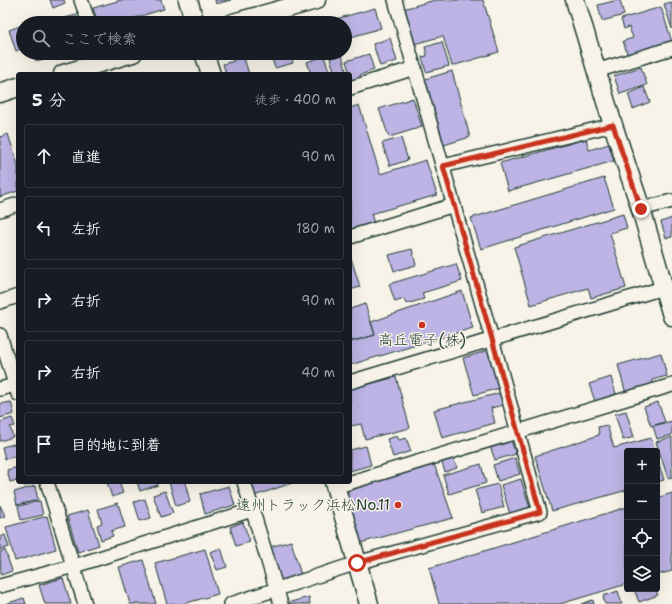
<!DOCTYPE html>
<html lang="ja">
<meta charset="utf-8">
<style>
body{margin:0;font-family:"Shantell Sans","Klee One",sans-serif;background:#20242c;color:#f1f3f6}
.controls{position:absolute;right:12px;bottom:12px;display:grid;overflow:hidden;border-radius:4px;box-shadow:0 4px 16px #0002}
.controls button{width:36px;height:36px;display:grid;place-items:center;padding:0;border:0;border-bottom:1px solid #363941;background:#171b24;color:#f1f3f6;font:20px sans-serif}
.stop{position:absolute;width:12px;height:12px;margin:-9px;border:3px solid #c8321e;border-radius:50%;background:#fff}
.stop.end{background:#c8321e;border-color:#fff;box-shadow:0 1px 4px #0008}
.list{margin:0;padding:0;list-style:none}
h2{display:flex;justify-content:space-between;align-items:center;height:52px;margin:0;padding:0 16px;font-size:17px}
h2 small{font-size:13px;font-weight:400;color:#9ea1a6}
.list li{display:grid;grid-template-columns:26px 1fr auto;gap:12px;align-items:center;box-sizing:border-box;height:64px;margin:0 8px 8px;padding:0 8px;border:1px solid #363941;border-radius:4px}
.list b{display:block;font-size:15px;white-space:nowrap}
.list em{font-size:13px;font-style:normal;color:#9ea1a6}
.icon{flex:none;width:22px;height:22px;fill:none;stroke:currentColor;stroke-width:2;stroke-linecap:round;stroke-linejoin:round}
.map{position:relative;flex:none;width:672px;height:604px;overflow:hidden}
.search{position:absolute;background:#171b24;box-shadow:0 4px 16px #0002;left:16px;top:16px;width:336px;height:44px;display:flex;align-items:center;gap:10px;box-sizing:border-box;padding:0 14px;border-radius:22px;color:#9ea1a6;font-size:15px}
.panel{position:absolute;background:#171b24;box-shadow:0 4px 16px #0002;left:16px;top:72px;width:336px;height:412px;border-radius:4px}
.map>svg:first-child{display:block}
</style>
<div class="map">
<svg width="672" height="604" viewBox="0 0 672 604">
<rect width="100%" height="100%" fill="#f7f3e8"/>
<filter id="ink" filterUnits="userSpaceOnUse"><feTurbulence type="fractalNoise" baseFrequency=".025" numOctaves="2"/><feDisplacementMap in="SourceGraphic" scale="8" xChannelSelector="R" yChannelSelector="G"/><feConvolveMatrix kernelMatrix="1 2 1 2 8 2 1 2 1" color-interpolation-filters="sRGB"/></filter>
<g filter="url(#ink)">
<path fill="#bdb3e4" stroke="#1f3d34" d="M50,0H64L65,3L53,8Z
M121,0H161L164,9L118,23H98L93,8Z
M215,0H231L216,4Z
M435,0H483L499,52L452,66L443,36L414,44L403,9Z
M618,0H620L624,15L602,21L598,5Z
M672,2V29L664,4Z
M661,7L672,42L628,56L623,41L633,38L629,27L624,29L621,19Z
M375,8L381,28L345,39V23H330L329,21Z
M76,15L78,23H66L65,18Z
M23,25V48L16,51L9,30Z
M390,38L397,61L380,66L373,44Z
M442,42L449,66L426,72L422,57L427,56L425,47Z
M34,53H49L51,57L36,61Z
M270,53H290L293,63L275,68Z
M369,54L374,70L360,75L362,78L352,81L346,61Z
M243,55L249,74H226L223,64L234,61L233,58Z
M342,55L347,74H335L330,58Z
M324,56L330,74H311L307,62Z
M641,67L647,85L620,94L614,76Z
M452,71L470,137L444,145L425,79Z
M644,87L650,102L633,109L628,94Z
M413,98L422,127L389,137L379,109Z
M359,105L380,174L426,160L437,195L371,214L374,223L350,231V108Z
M8,134L18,165V191L0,197V137Z
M401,138L408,160L390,166L382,143Z
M586,139L589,150L609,144L614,161L508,191L500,163Z
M604,178L614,208L481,249L471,218Z
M623,214L627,228L610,233L626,288L591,298L588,288L531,305L514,247Z
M672,218V237L666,238L661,222Z
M412,249L416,265L394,271L389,255Z
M350,255L360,287L350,290Z
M456,264L462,281L422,293L424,299L406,304L404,299L395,302L389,284Z
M462,291L473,328L350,365V342L375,335L371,322Z
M365,304L375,335L350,342V309Z
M489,350L500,388L474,395L463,358Z
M661,353L667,376L652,380L654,386L626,394L618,365Z
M396,377L410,428L365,439L361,424L350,426V389Z
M611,377L616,394L595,401L589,384Z
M500,393L504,405L491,408L495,423L442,438L434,410Z
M11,402L14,414L0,418V404Z
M658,402L665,422L651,426L644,407Z
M626,411L634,437L623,440L615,414Z
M12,418L15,426L10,427L13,437L0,441V422Z
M672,421V435L657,439L653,426Z
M607,425L614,448L651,438L655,451H627V490L552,511L535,456L599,435L598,427Z
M397,436L399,440L406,438L411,451L393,457L387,439Z
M672,437V477L668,478L656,442Z
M511,440L516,454L495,460L490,446Z
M18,443V456L5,459L2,447Z
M366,446L371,465L350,471V450Z
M453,457L457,468L445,472L441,460Z
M515,458L520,474L498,481L493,465Z
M657,458L664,480L657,482Z
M434,464L453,518L360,543L344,492Z
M481,464L486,483L449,494L443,475Z
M18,467V480L10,482L7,470Z
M521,479L530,508L510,514L501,485Z
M22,482H35L36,483L24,486Z
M107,482H119L123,493L112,497Z
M137,482H157L158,485L140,491Z
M169,482H185L190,502L176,506Z
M249,482H291L292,483L254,496Z
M498,484L504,507L482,513L475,490Z
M35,486L38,500L17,505L14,492Z
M229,486L235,505L205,514L200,494Z
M165,491L173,513L161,517L153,495Z
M672,493V571L657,575V498Z
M145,499L151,518L140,521L134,502Z
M40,501L43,515L21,520L18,506Z
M118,503L125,527L111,531L113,536L101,540L97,525L102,523L98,509Z
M0,505L5,516L0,518Z
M627,507V584L560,604H439L429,568Z
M88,510L99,545L78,552L67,516Z
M47,516L56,549L15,561L6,527Z
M243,522L250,542L236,546L230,527Z
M5,535L9,547L0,550V537Z
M291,541L301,575L280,581L270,547Z
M221,548L227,567L217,570L210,552Z
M205,549L218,594L183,604H167L155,563Z
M5,550L12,571L1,575L0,552Z
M143,560L156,604H130L119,567Z
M63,578L71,604H45L39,585Z
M634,589H655L658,595L639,602Z
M618,591L622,604H605L603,596Z
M309,597L310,604H287V603Z
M24,598L26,604H5Z
M593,600L594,604H581Z"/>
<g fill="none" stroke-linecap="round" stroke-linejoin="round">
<defs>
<path id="street" d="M81,0L89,23
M596,71L672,48
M350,88L415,68
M443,166L613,125
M641,209L672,201
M0,210L18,204
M350,237L454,205
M0,302L18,296
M0,335L18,394
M350,382L663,288
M0,389L18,384
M47,482L85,604
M244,482L281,604
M335,487L672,385
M0,586L74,566L252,510
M231,604L357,563L540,512L492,339L395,0"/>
<path id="secondary" d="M188,0L195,23
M575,0L613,125L641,209L672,316
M233,23L316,0
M204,53L211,74
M63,74L133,53
M0,93L18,87
M334,482L369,604"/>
</defs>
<use href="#street" stroke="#1f3d34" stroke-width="16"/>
<use href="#secondary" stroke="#1f3d34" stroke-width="21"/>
<use href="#street" stroke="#f7f3e8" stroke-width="13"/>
<use href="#secondary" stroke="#f7f3e8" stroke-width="18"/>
</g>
</g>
<g fill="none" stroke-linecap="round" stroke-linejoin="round" filter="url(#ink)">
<path stroke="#c8321e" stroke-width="5" d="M357,563L540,512L492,339L443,166L613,125L641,209"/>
</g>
<g fill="#c8321e" stroke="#f7f3e8" stroke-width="1.5">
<circle cx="422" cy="325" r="4"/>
<circle cx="398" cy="505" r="4"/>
</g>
<g text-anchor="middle" stroke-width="3" stroke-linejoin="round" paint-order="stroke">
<g font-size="15" fill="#1f3d34" stroke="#f7f3e8">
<text x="422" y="345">高丘電子(株)</text>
<text x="390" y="510" text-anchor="end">遠州トラック浜松No.11</text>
</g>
</g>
</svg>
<div class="controls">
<button>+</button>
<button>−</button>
<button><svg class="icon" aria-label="locate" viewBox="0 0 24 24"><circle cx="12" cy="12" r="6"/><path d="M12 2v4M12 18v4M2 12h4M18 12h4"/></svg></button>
<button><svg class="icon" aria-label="layers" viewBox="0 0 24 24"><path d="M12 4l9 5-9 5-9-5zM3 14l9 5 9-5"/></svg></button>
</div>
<div class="stop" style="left:357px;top:563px"></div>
<div class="stop end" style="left:641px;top:209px"></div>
<div class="search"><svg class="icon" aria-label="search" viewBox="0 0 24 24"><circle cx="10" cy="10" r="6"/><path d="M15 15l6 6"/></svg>ここで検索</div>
<section class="panel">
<h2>5 分<small>徒歩 · 400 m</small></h2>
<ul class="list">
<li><svg class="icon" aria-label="ahead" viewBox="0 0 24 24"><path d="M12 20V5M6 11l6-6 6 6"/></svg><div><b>直進</b></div><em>90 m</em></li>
<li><svg class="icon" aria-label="left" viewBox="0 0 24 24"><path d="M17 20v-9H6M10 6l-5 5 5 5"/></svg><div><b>左折</b></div><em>180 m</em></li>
<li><svg class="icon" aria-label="right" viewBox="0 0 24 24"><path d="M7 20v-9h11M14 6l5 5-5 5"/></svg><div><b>右折</b></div><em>90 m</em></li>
<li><svg class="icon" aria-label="right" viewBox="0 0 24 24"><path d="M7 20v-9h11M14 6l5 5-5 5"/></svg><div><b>右折</b></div><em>40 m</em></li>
<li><svg class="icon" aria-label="arrive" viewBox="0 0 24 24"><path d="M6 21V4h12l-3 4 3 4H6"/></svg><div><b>目的地に到着</b></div></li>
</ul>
</section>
</div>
